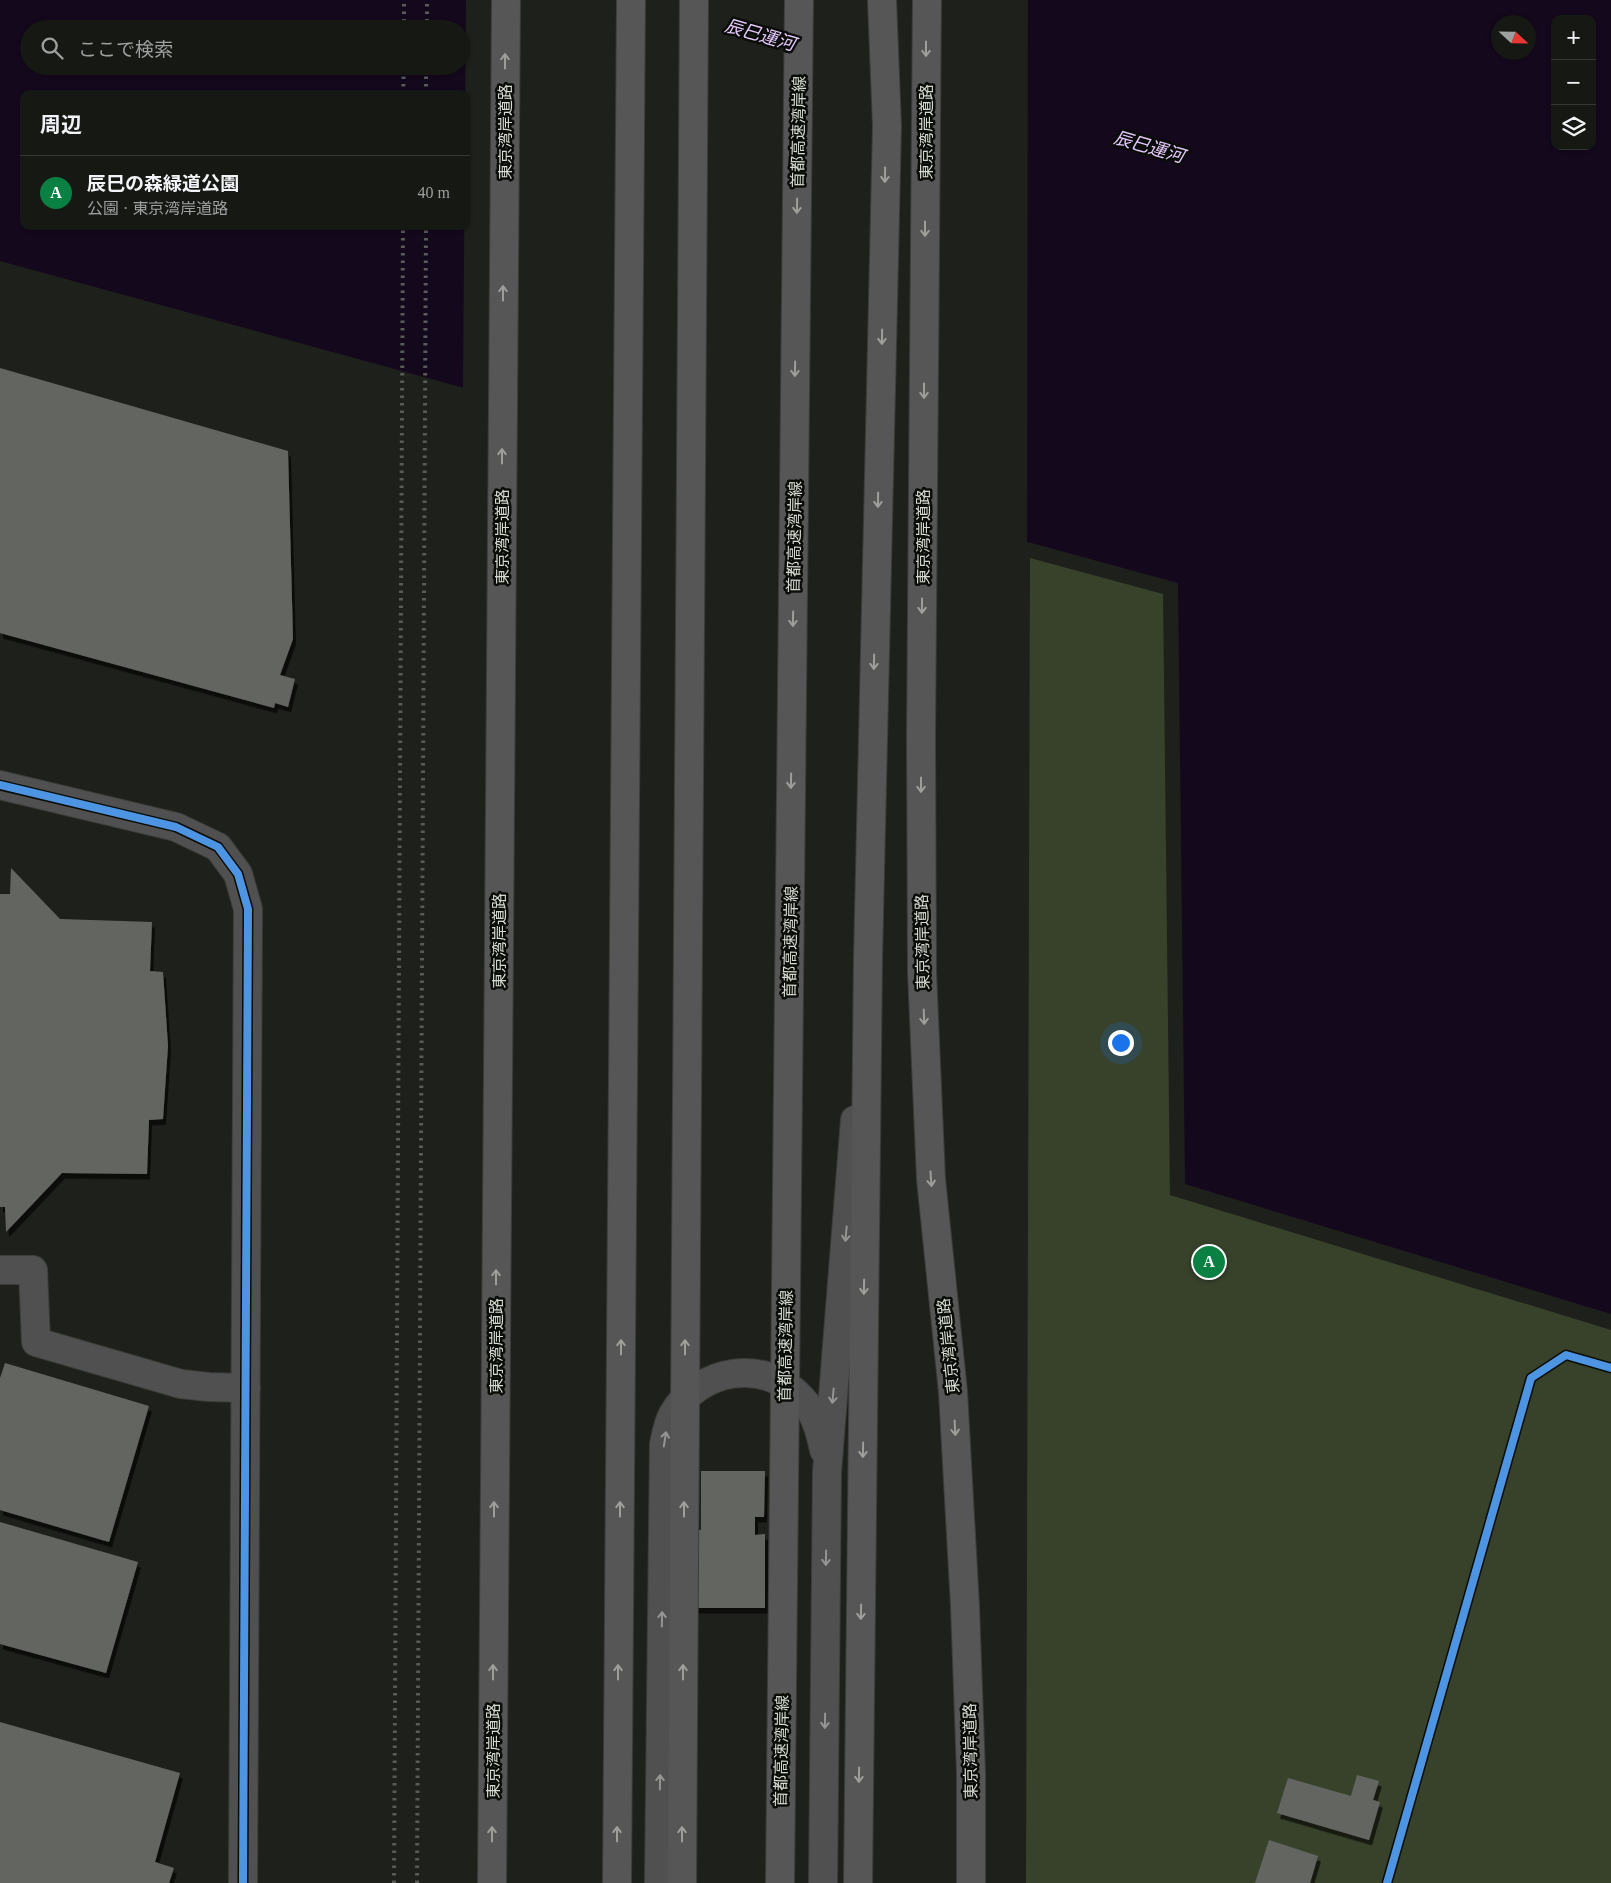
<!DOCTYPE html>
<html lang="ja">
<meta charset="utf-8">
<style>
body{margin:0;font-family:"Times New Roman","Noto Sans JP",serif;background:#1f211d;color:#f1f3f6}
.controls{position:absolute;right:15px;top:15px;display:grid;overflow:hidden;border-radius:10px;box-shadow:0 1px 4px #0004}
.controls button{width:45px;height:45px;display:grid;place-items:center;padding:0;border:0;border-bottom:1px solid #353734;background:#161814;color:#f1f3f6;font:25px sans-serif}
.compass{position:absolute;left:1491px;top:15px;width:45px;height:45px;border-radius:50%;background:#161814;box-shadow:0 1px 4px #0004;rotate:112deg}
.you{position:absolute;left:1120px;top:1042px;width:18px;height:18px;margin:-12px;border:4px solid #fff;border-radius:50%;background:#1a73e8;box-shadow:0 0 0 8px #1a73e833}
.badge{display:grid;place-items:center;width:32px;height:32px;border-radius:50%;background:#0b8043;color:#fff;font-size:16px;font-weight:700}
.pin{position:absolute;translate:-50% -50%;border:2px solid #fff;box-shadow:0 1px 5px #0006}
.list{margin:0;padding:0;list-style:none}
h2{display:flex;justify-content:space-between;align-items:center;height:65px;margin:0;padding:0 20px;font-size:21px}
h2 small{font-size:16px;font-weight:400;color:#9ea0a0}
.list li{display:grid;grid-template-columns:32px 1fr auto;gap:15px;align-items:center;box-sizing:border-box;height:75px;padding:0 20px;border-top:1px solid #353734}
.list b{display:block;font-size:19px;white-space:nowrap}
.list p{margin:0;font-size:16px;white-space:nowrap;color:#9ea0a0}
.list em{font-size:16px;font-style:normal;color:#9ea0a0}
.icon{flex:none;width:28px;height:28px;fill:none;stroke:currentColor;stroke-width:2;stroke-linecap:round;stroke-linejoin:round}
.map{position:relative;flex:none;width:1611px;height:1883px;overflow:hidden}
.search{position:absolute;background:#161814;box-shadow:0 1px 4px #0004;left:20px;top:20px;width:450px;height:55px;display:flex;align-items:center;gap:12px;box-sizing:border-box;padding:0 18px;border-radius:28px;color:#9ea0a0;font-size:19px}
.panel{position:absolute;background:#161814;box-shadow:0 1px 4px #0004;left:20px;top:90px;width:450px;height:140px;border-radius:10px}
.map>svg:first-child{display:block}
</style>
<div class="map">
<svg width="1611" height="1883" viewBox="0 0 1611 1883">
<defs>
<filter id="shadow"><feDropShadow dx="3" dy="5.5" stdDeviation="0" flood-color="#0009"/></filter>
</defs>
<rect width="100%" height="100%" fill="#1e201b"/>
<path fill="#38422b" d="M1030,558L1163,594L1170,1195L1611,1330V1883H1026Z"/>
<path fill="#14081d" fill-rule="evenodd" d="M0,0H1611V1314L1185,1184L1178,583L0,261ZM1555,19H1592V146H1555ZM1498,22H1528V52H1498ZM29,29H461V66H29ZM24,94H466V226H24Z"/>
<path fill="#1e201b" d="M466,0H1028L1027,545L463,391Z"/>
<path fill="#646661" filter="url(#shadow)" d="M0,368L288,451L293,639L280,675L295,679L288,707L275,703L274,708L0,633Z
M11,868L60,919L152,922L150,971L163,972L168,1046L163,1119L149,1120L147,1174L62,1173L6,1232L5,1207H0V894H10Z
M5,1363L149,1406L109,1542L0,1510V1378Z
M701,1471H765L764,1517H755V1535L765,1534V1608H688V1530H701Z
M0,1522L138,1562L106,1673L0,1644Z
M0,1722L180,1773L155,1862L174,1868L169,1883H0Z
M1357,1775L1379,1781L1373,1800L1380,1802L1369,1840L1277,1813L1288,1778L1351,1796Z
M1269,1840L1318,1856L1310,1883H1255Z"/>
<g fill="none" stroke-linecap="round" stroke-linejoin="round">
<defs>
<path id="minor" d="M0,785L176,827L218,847L238,874L248,909L243,1883
M0,1270H33L36,1342L181,1384L209,1387L246,1388
M659,1883L664,1444C666,1434 668,1423 673,1414C699,1369 764,1357 801,1398C815,1412 820,1431 824,1450
M823,1883L827,1472L855,1120"/>
<path id="highway" d="M927,0L921,736L922,972L931,1179L953,1392L965,1606L971,1773V1883
M492,1883L506,0
M617,1883L631,0
M682,1883L694,0
M780,1883L799,0
M858,1883L868,959L887,126L882,0"/>
</defs>
<use href="#minor" stroke="#3c3d39" stroke-width="30"/>
<use href="#highway" stroke="#3c3d39" stroke-width="30"/>
<use href="#minor" stroke="#515051" stroke-width="28"/>
<use href="#highway" stroke="#565656" stroke-width="28"/>
<path stroke="#5a5b58" stroke-width="4" stroke-dasharray="2.5 5" stroke-linecap="butt" d="M404,29V0
M427,29V0
M403,94L404,66
M426,94V66
M394,1883L403,226
M417,1883L426,226"/>
<defs>
<path id="cycleway" d="M0,785L176,827L218,847L238,874L248,909L243,1883
M1387,1883L1531,1378L1566,1355L1611,1368"/>
</defs>
<use href="#cycleway" stroke="#0a0c07" stroke-width="11"/>
<use href="#cycleway" stroke="#4d94e3" stroke-width="8"/>
</g>
<defs><path id="oneway-shaft" d="M-6 0H5M1.5-3L5.5 0L1.5 3" fill="none" stroke-width="1.6" stroke-linecap="round" stroke-linejoin="round" transform="scale(1.25)"/></defs>
<g stroke="#9d9f9a">
<use href="#oneway-shaft" transform="translate(926 49) rotate(90)"/>
<use href="#oneway-shaft" transform="translate(505 61) rotate(-90)"/>
<use href="#oneway-shaft" transform="translate(885 175) rotate(91)"/>
<use href="#oneway-shaft" transform="translate(797 206) rotate(91)"/>
<use href="#oneway-shaft" transform="translate(925 229) rotate(90)"/>
<use href="#oneway-shaft" transform="translate(503 293) rotate(-90)"/>
<use href="#oneway-shaft" transform="translate(882 337) rotate(91)"/>
<use href="#oneway-shaft" transform="translate(795 369) rotate(91)"/>
<use href="#oneway-shaft" transform="translate(924 391) rotate(90)"/>
<use href="#oneway-shaft" transform="translate(502 456) rotate(-90)"/>
<use href="#oneway-shaft" transform="translate(878 500) rotate(91)"/>
<use href="#oneway-shaft" transform="translate(922 606) rotate(90)"/>
<use href="#oneway-shaft" transform="translate(793 619) rotate(91)"/>
<use href="#oneway-shaft" transform="translate(874 662) rotate(91)"/>
<use href="#oneway-shaft" transform="translate(791 781) rotate(91)"/>
<use href="#oneway-shaft" transform="translate(921 785) rotate(90)"/>
<use href="#oneway-shaft" transform="translate(924 1017) rotate(88)"/>
<use href="#oneway-shaft" transform="translate(931 1179) rotate(86)"/>
<use href="#oneway-shaft" transform="translate(496 1277) rotate(-90)"/>
<use href="#oneway-shaft" transform="translate(864 1287) rotate(91)"/>
<use href="#oneway-shaft" transform="translate(621 1347) rotate(-90)"/>
<use href="#oneway-shaft" transform="translate(685 1347) rotate(-90)"/>
<use href="#oneway-shaft" transform="translate(955 1428) rotate(87)"/>
<use href="#oneway-shaft" transform="translate(863 1450) rotate(91)"/>
<use href="#oneway-shaft" transform="translate(494 1509) rotate(-90)"/>
<use href="#oneway-shaft" transform="translate(620 1509) rotate(-90)"/>
<use href="#oneway-shaft" transform="translate(684 1509) rotate(-90)"/>
<use href="#oneway-shaft" transform="translate(861 1612) rotate(91)"/>
<use href="#oneway-shaft" transform="translate(493 1672) rotate(-90)"/>
<use href="#oneway-shaft" transform="translate(618 1672) rotate(-90)"/>
<use href="#oneway-shaft" transform="translate(683 1672) rotate(-90)"/>
<use href="#oneway-shaft" transform="translate(859 1775) rotate(91)"/>
<use href="#oneway-shaft" transform="translate(492 1834) rotate(-90)"/>
<use href="#oneway-shaft" transform="translate(617 1834) rotate(-90)"/>
<use href="#oneway-shaft" transform="translate(682 1834) rotate(-90)"/>
</g>
<g stroke="#949592">
<use href="#oneway-shaft" transform="translate(846 1234) rotate(95)"/>
<use href="#oneway-shaft" transform="translate(833 1396) rotate(95)"/>
<use href="#oneway-shaft" transform="translate(665 1439) rotate(-81)"/>
<use href="#oneway-shaft" transform="translate(826 1558) rotate(91)"/>
<use href="#oneway-shaft" transform="translate(662 1619) rotate(-89)"/>
<use href="#oneway-shaft" transform="translate(825 1721) rotate(91)"/>
<use href="#oneway-shaft" transform="translate(660 1782) rotate(-89)"/>
</g>
<g text-anchor="middle" stroke-width="5" stroke-linejoin="round" paint-order="stroke">
<g font-size="16" fill="#d7dad2" stroke="#0a0c07">
<text transform="translate(505 132) rotate(-90)" y="6">東京湾岸道路</text>
<text transform="translate(798 132) rotate(-89)" y="6">首都高速湾岸線</text>
<text transform="translate(926 132) rotate(-90)" y="6">東京湾岸道路</text>
<text transform="translate(502 537) rotate(-90)" y="6">東京湾岸道路</text>
<text transform="translate(794 537) rotate(-89)" y="6">首都高速湾岸線</text>
<text transform="translate(923 537) rotate(-90)" y="6">東京湾岸道路</text>
<text transform="translate(499 941) rotate(-90)" y="6">東京湾岸道路</text>
<text transform="translate(790 942) rotate(-89)" y="6">首都高速湾岸線</text>
<text transform="translate(922 942) rotate(-91)" y="6">東京湾岸道路</text>
<text transform="translate(496 1346) rotate(-90)" y="6">東京湾岸道路</text>
<text transform="translate(785 1346) rotate(-89)" y="6">首都高速湾岸線</text>
<text transform="translate(948 1346) rotate(-96)" y="6">東京湾岸道路</text>
<text transform="translate(493 1751) rotate(-90)" y="6">東京湾岸道路</text>
<text transform="translate(781 1751) rotate(-89)" y="6">首都高速湾岸線</text>
<text transform="translate(970 1751) rotate(-91)" y="6">東京湾岸道路</text>
</g>
<g font-size="18" font-style="italic" fill="#e5c8fe" stroke="#0a0c07">
<text transform="translate(760 35) rotate(16)" y="6">辰巳運河</text>
<text transform="translate(1149 147) rotate(16)" y="6">辰巳運河</text>
</g>
</g>
</svg>
<div class="controls">
<button>+</button>
<button>−</button>
<button><svg class="icon" aria-label="layers" viewBox="0 0 24 24"><path d="M12 4l9 5-9 5-9-5zM3 14l9 5 9-5"/></svg></button>
</div>
<svg class="compass" viewBox="-18 -18 36 36"><path d="M0-13l5 13h-10z" fill="#e53935"/><path d="M0 13l5-13h-10z" fill="#9ea0a0"/></svg>
<div class="you"></div>
<div class="pin badge" style="left:1209px;top:1262px">A</div>
<div class="search"><svg class="icon" aria-label="search" viewBox="0 0 24 24"><circle cx="10" cy="10" r="6"/><path d="M15 15l6 6"/></svg>ここで検索</div>
<section class="panel">
<h2>周辺<small></small></h2>
<ul class="list">
<li><span class="badge">A</span><div><b>辰巳の森緑道公園</b><p>公園 · 東京湾岸道路</p></div><em>40 m</em></li>
</ul>
</section>
</div>
